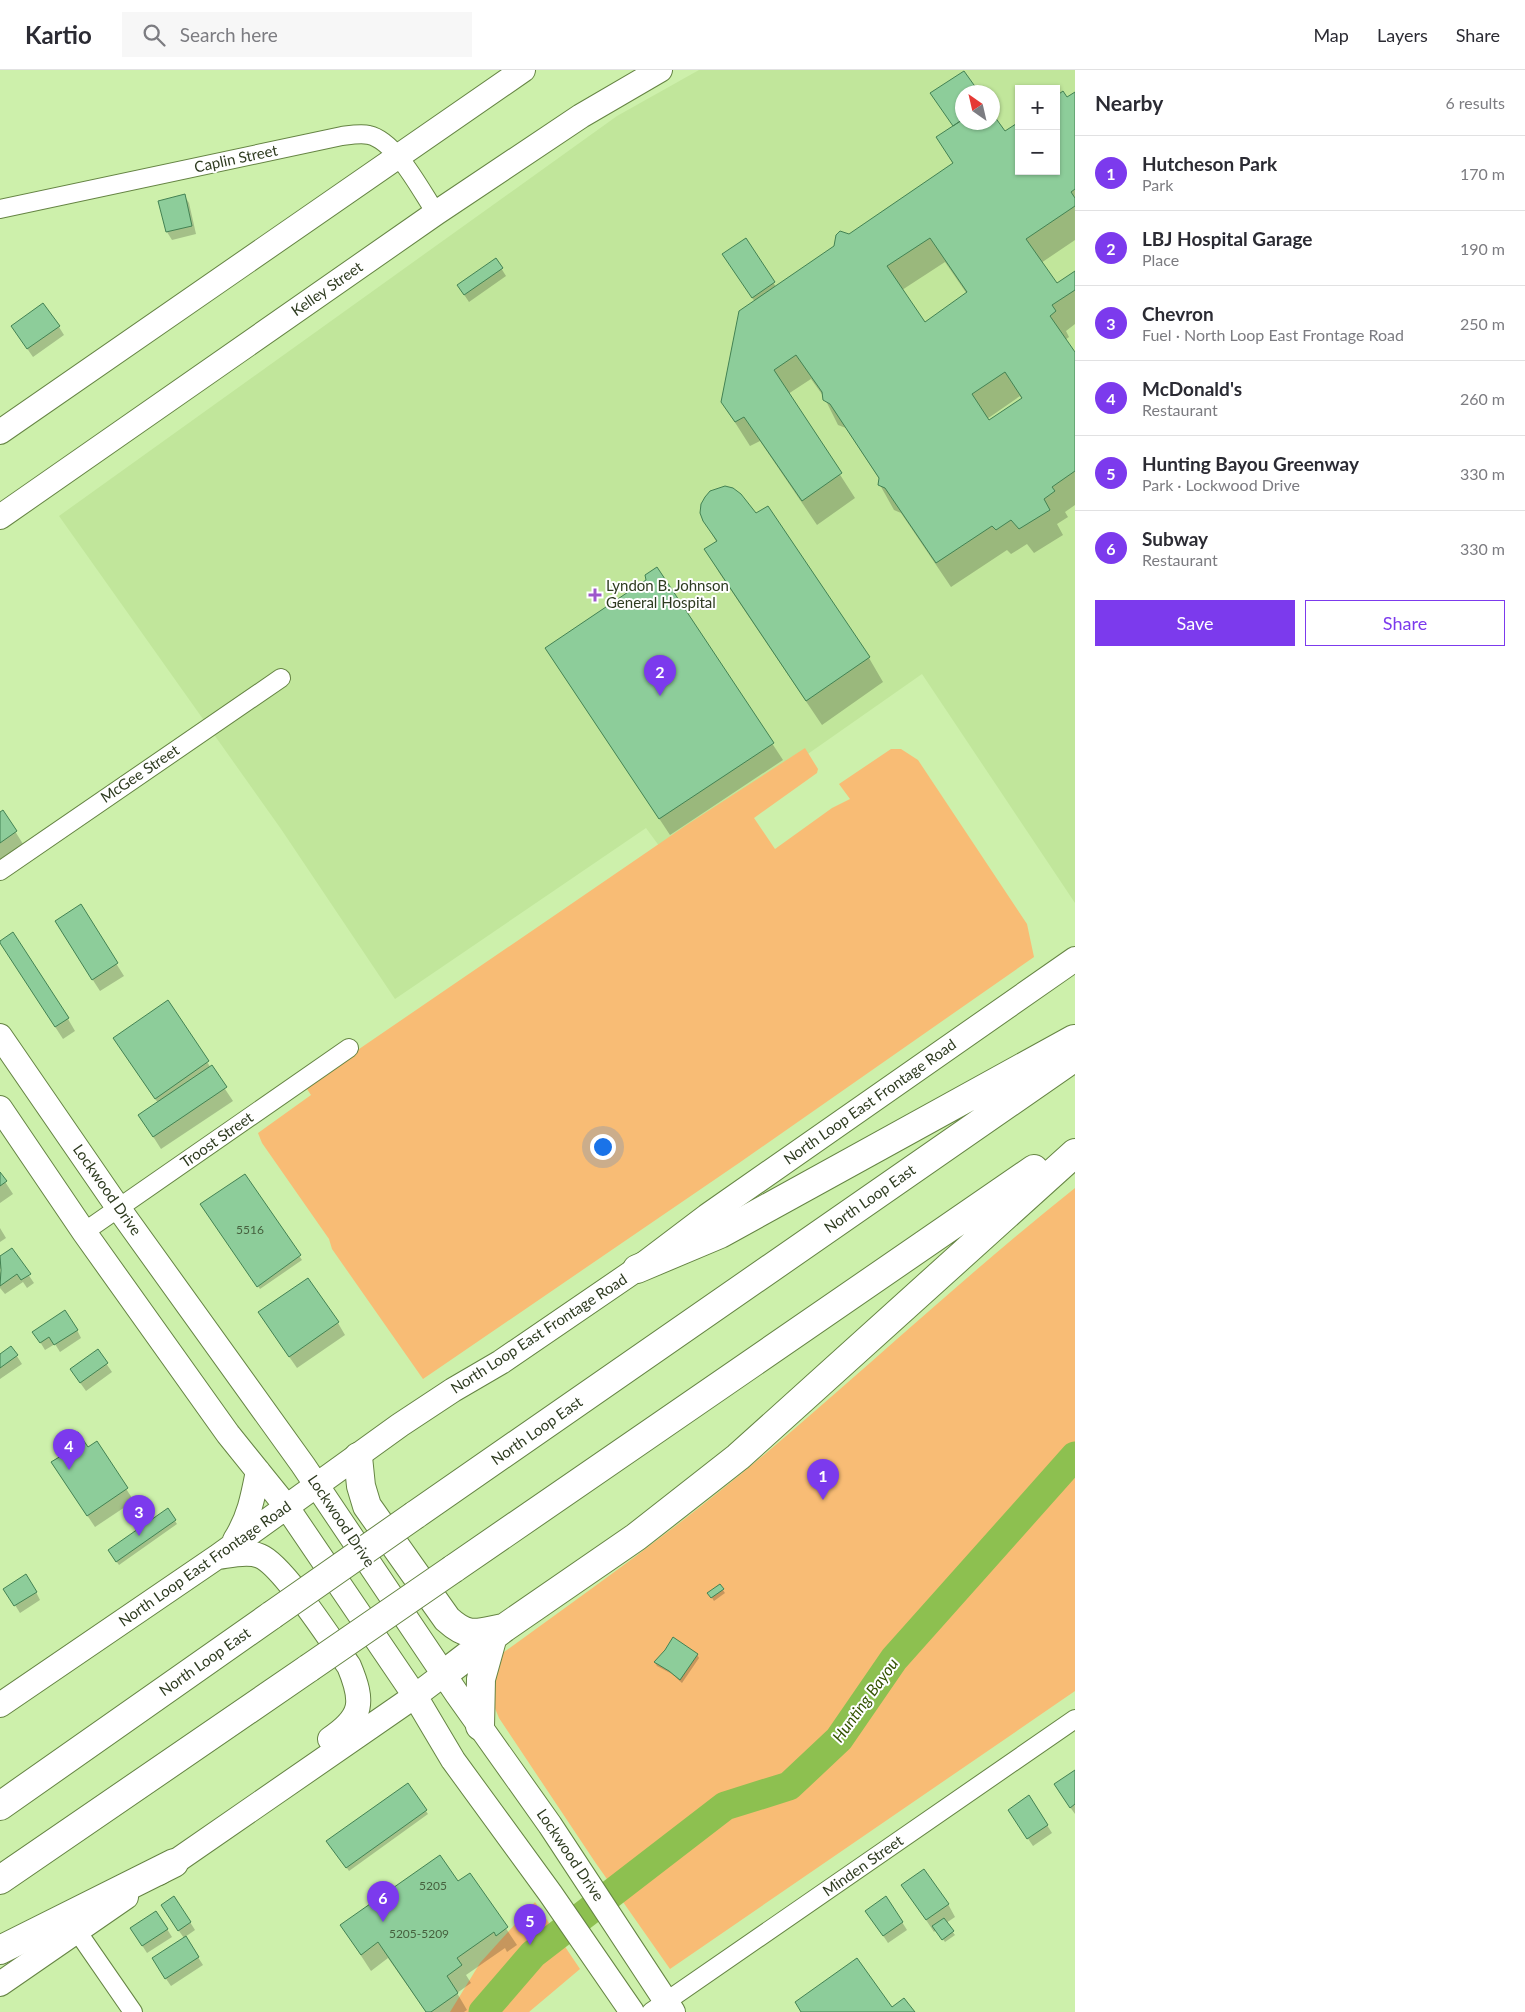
<!DOCTYPE html>
<meta charset="utf-8">
<style>
body{margin:0;font-family:Lato,sans-serif;background:#f7f7f7;color:#2b2b33}
.controls{position:absolute;right:15px;top:15px;display:grid;overflow:hidden;border-radius:0px;box-shadow:0 1px 4px #0004}
.controls button{width:45px;height:45px;display:grid;place-items:center;padding:0;border:0;border-bottom:1px solid #e1e1e2;background:#fff;color:#2b2b33;font:25px sans-serif}
.compass{position:absolute;left:955px;top:15px;width:45px;height:45px;border-radius:50%;background:#fff;box-shadow:0 1px 4px #0004;rotate:326deg}
.you{position:absolute;left:602px;top:1076px;width:18px;height:18px;margin:-12px;border:4px solid #fff;border-radius:50%;background:#1a73e8;box-shadow:0 0 0 8px #1a73e833}
.badge{display:grid;place-items:center;width:32px;height:32px;border-radius:50%;background:#7c3aed;color:#fff;font-size:16px;font-weight:700}
.pin{position:absolute;translate:-50% -41px;filter:drop-shadow(0 1px 2px #0008)}
.pin::after{content:'';position:absolute;top:26px;width:18px;height:15px;background:inherit;clip-path:polygon(0 0,100% 0,50% 100%)}
.list{margin:0;padding:0;list-style:none}
h2{display:flex;justify-content:space-between;align-items:center;height:65px;margin:0;padding:0 20px;font-size:21px}
h2 small{font-size:16px;font-weight:400;color:#7c7c81}
.list li{display:grid;grid-template-columns:32px 1fr auto;gap:15px;align-items:center;box-sizing:border-box;height:75px;padding:0 20px;border-top:1px solid #e1e1e2}
.list b{display:block;font-size:19px;white-space:nowrap}
.list p{margin:0;font-size:16px;white-space:nowrap;color:#7c7c81}
.list em{font-size:16px;font-style:normal;color:#7c7c81}
.actions{display:flex;gap:10px;padding:15px 20px}
.actions a{flex:1;padding:11px 0;border:1px solid #7c3aed;border-radius:0px;text-align:center;font-size:18px;color:#7c3aed}
.actions .main{background:#7c3aed;color:#fff}
.icon{flex:none;width:28px;height:28px;fill:none;stroke:currentColor;stroke-width:2;stroke-linecap:round;stroke-linejoin:round}
.map{position:relative;flex:none;width:1075px;height:1942px;overflow:hidden}
header{display:flex;align-items:center;gap:30px;box-sizing:border-box;height:70px;padding:0 25px;background:#fff;border-bottom:1px solid #e1e1e2}
header strong{font-size:24px}
nav{display:flex;gap:28px;margin-inline-start:auto;font-size:18px}
.search{width:350px;height:45px;background:#f7f7f7;display:flex;align-items:center;gap:12px;box-sizing:border-box;padding:0 18px;border-radius:0px;color:#7c7c81;font-size:19px}
main{display:flex}
aside{flex:1;background:#fff}
.map>svg:first-child{display:block}
</style>
<header>
<strong>Kartio</strong>
<div class="search"><svg class="icon" aria-label="search" viewBox="0 0 24 24"><circle cx="10" cy="10" r="6"/><path d="M15 15l6 6"/></svg>Search here</div>
<nav><a>Map</a><a>Layers</a><a>Share</a></nav>
</header>
<main>
<div class="map">
<svg width="1075" height="1942" viewBox="0 0 1075 1942">
<rect width="100%" height="100%" fill="#cdf0ab"/>
<path fill="#c1e69b" fill-rule="evenodd" d="M699,0H1075V833L922,604L665,784L646,758L395,929L281,759L59,446L617,46ZM1019,19H1056V101H1019ZM962,22H992V52H962Z"/>
<path fill="#f8bc75" d="M805,678L818,699L817,703L754,748L775,779L832,738L850,729L839,714L891,679H901L918,690L1027,854L1034,887L739,1093L423,1309L332,1179L329,1169L262,1073L258,1063L311,1025L305,1016L688,754Z
M1075,1118V1621L670,1899L595,1792L499,1648L487,1619L496,1588C587,1522 679,1457 765,1384C869,1296 968,1203 1075,1118Z
M535,1832L580,1899L529,1942H450L480,1893Z"/>
<path fill="#0003" fill-rule="evenodd" d="M963,2L977,22H962V52L1019,101H1056L1067,29L1075,24V170L1041,193L1056,215L1075,202V254L1066,261L1069,267L1065,270L1075,285V435L1065,442L1068,447L1057,454L1063,465L1034,483L1027,474L1011,484L1007,480L951,517L901,443L894,440L880,415V410L846,358L838,355L824,327L811,309L788,324L855,428L817,455L760,371L750,376L722,332L755,232L726,188L746,170L776,217L835,177L849,165L953,94L938,68L954,57ZM945,192L967,224L925,253L902,220ZM1020,326L1022,330L989,352L987,349Z
M184,125L189,133L196,164L172,170L167,162Z
M501,198L506,206L469,232L463,223Z
M59,257L64,265L33,287L17,264Z
M704,450L869,588L883,612L822,655L720,504L706,480L717,473Z
M657,498L783,690L670,765L547,579L648,510Z
M3,742L23,774L0,791V744Z
M80,836L124,906L100,921L63,864Z
M8,884L68,949L75,961L63,969Z
M167,932L233,1031L161,1079L140,1046L158,1033L125,985Z
M0,1104L13,1124L0,1133Z
M244,1105L302,1190L260,1219L203,1138Z
M0,1158L6,1168L0,1172Z
M11,1179L34,1213L27,1218L23,1212L5,1224L0,1218V1203L2,1201L0,1198V1187Z
M338,1253L345,1265L297,1298L267,1255Z
M77,1260L81,1268L60,1282L55,1274L45,1280L34,1262Z
M11,1277L22,1294L0,1309V1285Z
M97,1280L112,1302L86,1321L76,1307Z
M96,1373L134,1431L95,1457L60,1405L87,1379Z
M175,1451L177,1454L119,1495L111,1484Z
M720,1516L725,1523L714,1531L709,1523Z
M5,1519L36,1522L40,1530L20,1543Z
M697,1584L699,1588L682,1613L672,1604L657,1596L655,1593Z
M1075,1701V1744L1060,1723Z
M407,1715L428,1744L349,1801L330,1775Z
M1014,1748L1047,1755L1052,1763L1033,1776Z
M470,1804L517,1875L507,1882L505,1878L466,1905L471,1913L457,1923L467,1940L464,1942H426L388,1888L371,1901L341,1855L458,1813Z
M903,1815L948,1834L955,1847L946,1853L955,1865L945,1872L936,1860L934,1862Z
M167,1844L190,1852L195,1860L185,1867L203,1895L171,1916L158,1897L184,1868Z
M872,1849L902,1852L907,1860L888,1873Z
M167,1859L172,1867L147,1883L136,1866Z"/>
<g fill="none" stroke-linecap="round" stroke-linejoin="round">
<path stroke="#8dc050" stroke-width="29" d="M483,1942L533,1884L725,1736L789,1716L839,1669L894,1589L1075,1386"/>
</g>
<path fill="#8dcd9a" stroke="#438253" fill-rule="evenodd" d="M964,1L979,22H962V50L953,56L930,23Z
M1063,21L1067,27L1075,22V119L1071,122L1075,128V136L1026,169L1057,213L1075,201V220L1052,235L1056,241L1050,246L1075,282V401L1052,417L1055,421L1044,429L1050,440L1019,459L1011,450L996,460L992,456L936,493L885,418L878,415L879,408L830,334L823,330L822,322L796,285L774,300L842,403L802,431L744,347L735,352L721,332L739,241L834,176L836,165L840,161L849,164L953,93L936,67L962,50V52H992V43L1005,61L1019,52V101H1056V26ZM930,168L967,222L925,252L887,196ZM1005,302L1022,328L989,350L972,324Z
M185,124L192,156L166,162L158,131Z
M746,168L775,212L752,228L722,184Z
M496,188L503,198L464,225L457,215Z
M43,233L60,256L27,279L11,256Z
M725,416L733,418L741,424L756,443L768,436L870,587L806,631L704,479L717,471L703,451L700,443L701,434L705,427L710,421Z
M657,497L774,673L659,749L545,578L646,510L645,505Z
M3,740L17,761L0,773V742Z
M81,834L118,893L92,910L55,851Z
M13,862L69,948L55,957L0,873V871Z
M168,930L209,991L155,1029L113,968Z
M212,995L227,1017L153,1067L138,1045Z
M0,1102L7,1111L0,1116Z
M245,1104L301,1185L257,1217L200,1134Z
M12,1178L31,1204L21,1210L17,1204L0,1216L1,1200L0,1186Z
M308,1208L339,1252L289,1287L258,1242Z
M65,1240L78,1260L54,1275L49,1267L40,1273L32,1262Z
M11,1276L18,1285L0,1298V1284Z
M98,1279L108,1293L80,1313L70,1299Z
M78,1362L88,1377L97,1371L128,1418L87,1446L51,1392L66,1383L60,1374Z
M168,1438L176,1450L116,1492L108,1480Z
M26,1504L37,1522L14,1536L3,1519Z
M720,1514L724,1519L711,1528L707,1523Z
M673,1567L698,1584L680,1610L669,1601L654,1592L665,1580Z
M1075,1700V1734L1070,1738L1054,1714Z
M408,1713L427,1740L346,1798L326,1771Z
M1029,1725L1048,1755L1027,1769L1008,1740Z
M440,1785L458,1811L470,1803L508,1857L496,1866L494,1862L457,1888L462,1895L447,1906L458,1923L431,1942H426L378,1872L361,1885L340,1855Z
M924,1799L949,1834L926,1850L901,1815Z
M174,1826L191,1852L178,1861L161,1835Z
M886,1826L903,1852L883,1866L865,1841Z
M156,1841L168,1859L142,1876L130,1858Z
M944,1848L954,1861L942,1870L932,1856Z
M186,1866L199,1887L165,1909L152,1888Z
M857,1888L892,1937L904,1928L915,1942H801L795,1932Z"/>
<g fill="none" stroke-linecap="round" stroke-linejoin="round">
<defs>
<path id="street" d="M0,139L342,66C350,65 361,63 369,65C396,71 421,121 436,143
M0,801L281,608
M84,1162L349,978
M77,1861L133,1942
M651,1942L1075,1649"/>
<path id="secondary" d="M0,362L523,0
M0,447L436,143L581,46L660,0
M0,966L119,1139L303,1395L457,1624L550,1755L673,1942
M0,1038L84,1162L228,1364L286,1436L415,1626L453,1690L550,1823L632,1942
M235,1470C249,1448 253,1427 258,1401
M219,1487C232,1485 248,1481 260,1486C283,1495 332,1572 349,1596C364,1632 363,1647 330,1669
M0,1635L217,1487L400,1355L453,1320L501,1292L637,1199L707,1146L1075,889
M159,1803L415,1626L444,1604
M0,1914L126,1827"/>
<path id="highway" d="M637,1199L720,1164L1074,969
M358,1387L361,1416L367,1436L447,1549C469,1569 477,1563 503,1558
M415,1445L1075,987
M453,1499L1034,1099
M444,1604L504,1558L636,1467L738,1387L1075,1083
M480,1656L481,1609L493,1566
M0,1736L272,1545
M0,1810L309,1598
M0,1880L174,1793"/>
</defs>
<use href="#street" stroke="#658443" stroke-width="20"/>
<use href="#secondary" stroke="#658443" stroke-width="26"/>
<use href="#highway" stroke="#658443" stroke-width="30"/>
<use href="#street" stroke="#fff" stroke-width="18"/>
<use href="#secondary" stroke="#fff" stroke-width="24"/>
<use href="#highway" stroke="#fff" stroke-width="28"/>
<defs>
<path id="highway-bridge" d="M272,1545L415,1445
M309,1598L453,1499"/>
</defs>
<use href="#highway-bridge" stroke="#658443" stroke-width="30" stroke-linecap="butt"/>
<use href="#highway-bridge" stroke="#fff" stroke-width="28"/>
</g>
<path fill="#9d57cb" stroke="#fff" stroke-width="2" d="M592.5 517.5h5v5h5v5h-5v5h-5v-5h-5v-5h5z"/>
<g text-anchor="middle" stroke-width="4" stroke-linejoin="round" paint-order="stroke">
<g font-size="12" fill="#46603e">
<text x="250" y="1164">5516</text>
<text x="433" y="1820">5205</text>
<text x="419" y="1868">5205-5209</text>
</g>
<g font-size="15" fill="#2e3b20" stroke="#fff">
<text transform="translate(236 89) rotate(-12)" y="5">Caplin Street</text>
<text transform="translate(327 219) rotate(-35)" y="5">Kelley Street</text>
<text transform="translate(140 704) rotate(-34)" y="5">McGee Street</text>
<text transform="translate(870 1032) rotate(-35)" y="5">North Loop East Frontage Road</text>
<text transform="translate(217 1070) rotate(-35)" y="5">Troost Street</text>
<text transform="translate(107 1120) rotate(55)" y="5">Lockwood Drive</text>
<text transform="translate(870 1129) rotate(-35)" y="5">North Loop East</text>
<text transform="translate(539 1264) rotate(-33)" y="5">North Loop East Frontage Road</text>
<text transform="translate(537 1361) rotate(-35)" y="5">North Loop East</text>
<text transform="translate(341 1451) rotate(56)" y="5">Lockwood Drive</text>
<text transform="translate(205 1494) rotate(-35)" y="5">North Loop East Frontage Road</text>
<text transform="translate(205 1592) rotate(-35)" y="5">North Loop East</text>
<text transform="translate(570 1785) rotate(56)" y="5">Lockwood Drive</text>
<text transform="translate(863 1796) rotate(-35)" y="5">Minden Street</text>
</g>
<g font-size="15" fill="#2e3b20" stroke="#fff" text-anchor="start">
<text x="606" y="521">Lyndon B. Johnson<tspan x="606" dy="17">General Hospital</tspan></text>
</g>
<g font-size="16" font-style="italic" fill="#335200" stroke="#fff">
<text transform="translate(865 1630) rotate(-54)" y="6">Hunting Bayou</text>
</g>
</g>
</svg>
<div class="controls">
<button>+</button>
<button>−</button>
</div>
<svg class="compass" viewBox="-18 -18 36 36"><path d="M0-13l5 13h-10z" fill="#e53935"/><path d="M0 13l5-13h-10z" fill="#7c7c81"/></svg>
<div class="you"></div>
<div class="pin badge" style="left:823px;top:1430px">1</div>
<div class="pin badge" style="left:660px;top:626px">2</div>
<div class="pin badge" style="left:139px;top:1466px">3</div>
<div class="pin badge" style="left:69px;top:1400px">4</div>
<div class="pin badge" style="left:530px;top:1875px">5</div>
<div class="pin badge" style="left:383px;top:1852px">6</div>
</div>
<aside>
<h2>Nearby<small>6 results</small></h2>
<ul class="list">
<li><span class="badge">1</span><div><b>Hutcheson Park</b><p>Park</p></div><em>170 m</em></li>
<li><span class="badge">2</span><div><b>LBJ Hospital Garage</b><p>Place</p></div><em>190 m</em></li>
<li><span class="badge">3</span><div><b>Chevron</b><p>Fuel · North Loop East Frontage Road</p></div><em>250 m</em></li>
<li><span class="badge">4</span><div><b>McDonald's</b><p>Restaurant</p></div><em>260 m</em></li>
<li><span class="badge">5</span><div><b>Hunting Bayou Greenway</b><p>Park · Lockwood Drive</p></div><em>330 m</em></li>
<li><span class="badge">6</span><div><b>Subway</b><p>Restaurant</p></div><em>330 m</em></li>
</ul>
<div class="actions"><a class="main">Save</a><a>Share</a></div>
</aside>
</main>
